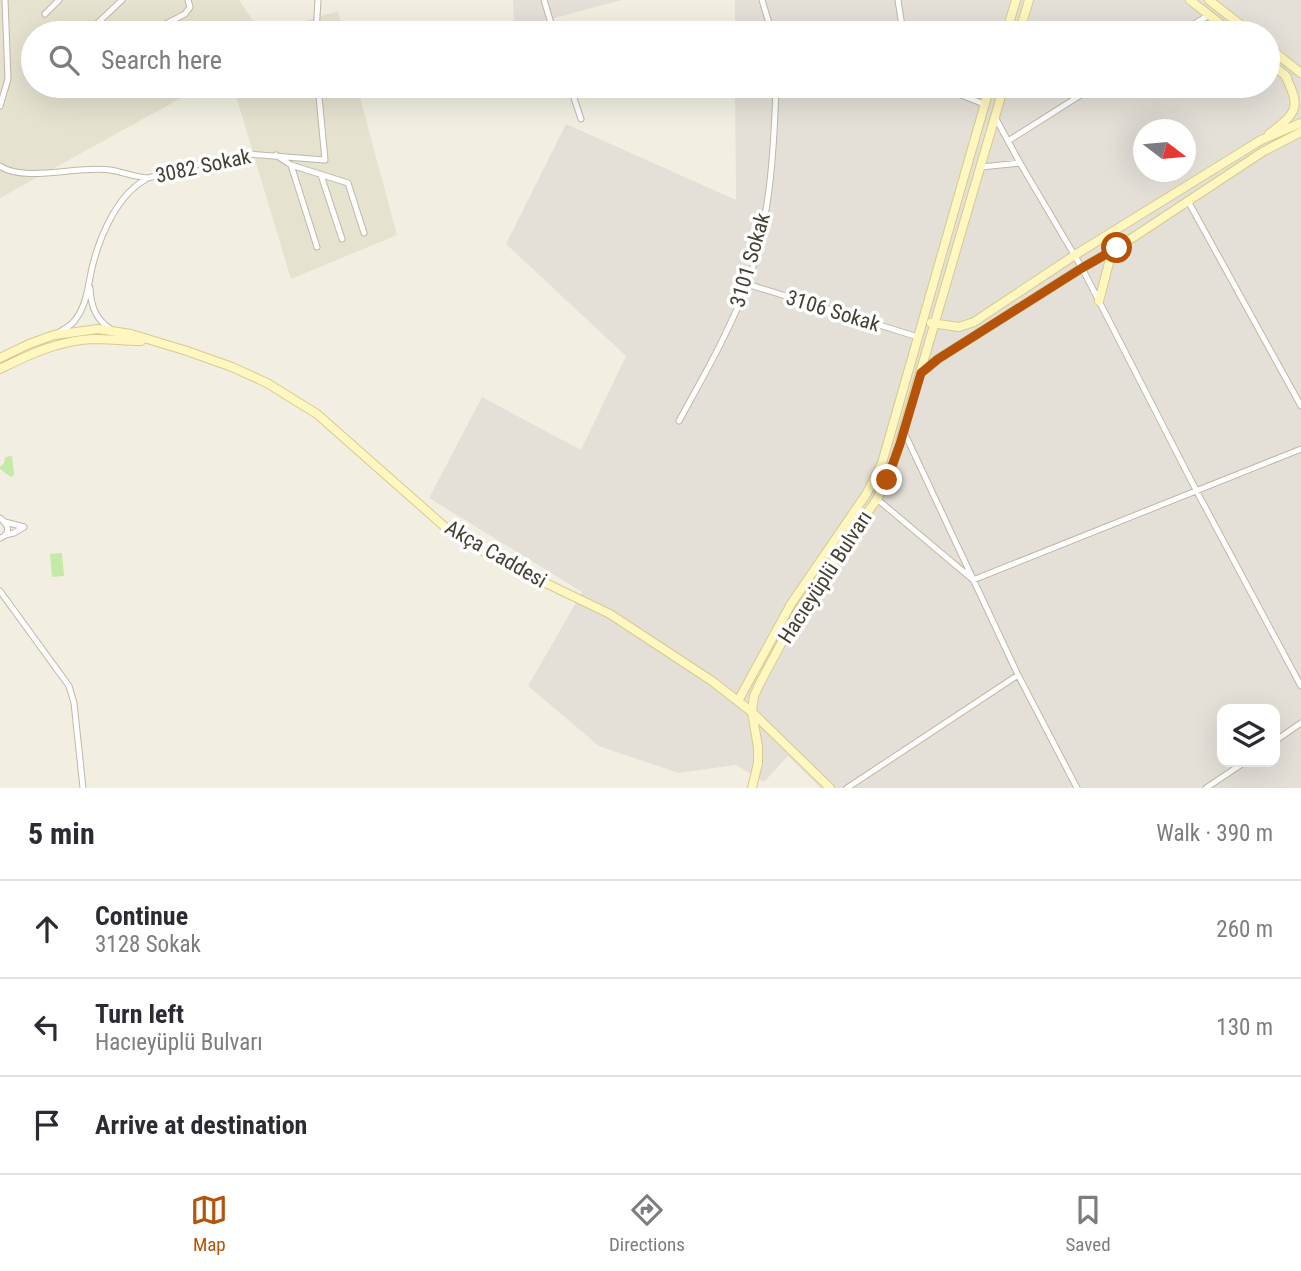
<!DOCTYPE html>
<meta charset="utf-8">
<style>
body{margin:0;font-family:"Roboto Condensed",sans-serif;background:#f2f2f3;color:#2b2b33}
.controls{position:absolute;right:21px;bottom:21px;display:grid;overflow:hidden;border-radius:14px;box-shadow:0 7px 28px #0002}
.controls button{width:63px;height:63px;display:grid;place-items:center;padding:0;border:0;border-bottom:2px solid #e1e1e2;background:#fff;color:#2b2b33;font:35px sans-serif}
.compass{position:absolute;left:1133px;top:119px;width:63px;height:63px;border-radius:50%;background:#fff;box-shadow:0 7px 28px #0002;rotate:106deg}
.stop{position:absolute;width:21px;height:21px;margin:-16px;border:5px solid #b45309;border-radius:50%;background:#fff}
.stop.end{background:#b45309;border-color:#fff;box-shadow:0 2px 7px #0008}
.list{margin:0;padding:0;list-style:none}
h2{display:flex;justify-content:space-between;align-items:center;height:91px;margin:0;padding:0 28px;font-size:30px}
h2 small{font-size:23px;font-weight:400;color:#7c7c81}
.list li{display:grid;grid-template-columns:46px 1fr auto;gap:21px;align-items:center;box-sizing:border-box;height:98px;padding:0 28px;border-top:2px solid #e1e1e2}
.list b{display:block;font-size:26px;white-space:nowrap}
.list p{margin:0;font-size:23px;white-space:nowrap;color:#7c7c81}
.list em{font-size:23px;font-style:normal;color:#7c7c81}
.icon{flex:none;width:38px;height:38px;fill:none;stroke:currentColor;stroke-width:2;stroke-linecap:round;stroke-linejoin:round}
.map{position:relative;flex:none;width:1301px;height:788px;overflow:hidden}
.search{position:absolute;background:#fff;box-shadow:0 7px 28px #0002;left:21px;right:21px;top:21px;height:77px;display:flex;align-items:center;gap:18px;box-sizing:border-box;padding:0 24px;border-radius:38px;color:#7c7c81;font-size:26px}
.sheet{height:385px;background:#fff}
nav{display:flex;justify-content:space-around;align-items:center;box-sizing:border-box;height:98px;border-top:2px solid #e1e1e2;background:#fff;font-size:19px;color:#7c7c81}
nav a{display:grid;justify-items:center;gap:4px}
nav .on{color:#b45309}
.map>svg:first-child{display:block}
</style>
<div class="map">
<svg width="1301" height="788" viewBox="0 0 1301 788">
<rect width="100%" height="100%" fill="#f2efe2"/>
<path fill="#e6e2d0" d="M0,0H239L261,33H33V86H203L0,198Z
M338,11L344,33H265Z
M233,86H357L397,235L291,279Z"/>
<path fill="#e4e0d8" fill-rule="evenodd" d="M513,0H622L514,29Z
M735,0H1301V788H821L788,756L764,782L736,765L678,773L599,746L528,686L582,592L429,498L482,397L581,450L626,356L506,244L566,124L736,200L735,86H1268V33H735ZM1144,130H1186V172H1144ZM1222,709H1275V762H1222Z"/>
<path fill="#c4e9a8" d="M12,456L14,475L11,477L0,469V467L4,463L5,457Z
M62,553L64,576L52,577L50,554Z"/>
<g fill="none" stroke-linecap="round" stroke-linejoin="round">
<defs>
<path id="street" d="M544,0L554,33
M762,0L772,33
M898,0L903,33
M45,14L59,0
M87,33L122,0
M148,33L185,14L190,7L188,0
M316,33L318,0
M1179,33L1209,15
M570,86L581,119
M938,86L984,104
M0,106L8,79L5,0
M995,117L1020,163L1082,268L1196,490L1301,686
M1008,141L1095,86
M276,155L291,165L317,247
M291,165L348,183L364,233
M0,166C25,183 80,165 110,170C123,172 134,177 148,178L218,159L249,154L325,160L318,86
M981,167L1020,163
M321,175L342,239
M1188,201L1301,406
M747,284L918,337
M90,288C91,307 96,320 112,330
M58,333C64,329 71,326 75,320C87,305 88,285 92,268C99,238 117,195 145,180
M679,421C703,377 728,334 746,287C770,225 774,151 776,86
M904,432L1018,675L1077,788
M877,499L971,578
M0,518L5,522L24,527
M5,535L14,533L24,527
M0,538C8,536 10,528 4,522
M973,580L1301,449
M0,591L69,686L74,703L83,788
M1275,741L1301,723
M847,788L1018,675
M1206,788L1245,762"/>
<path id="secondary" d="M1190,0L1232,33
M1209,0L1251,33
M1006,33L1016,0
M1019,33L1029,0
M1268,47L1301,73
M1268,61L1287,77
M1269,134C1298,112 1301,108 1285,75
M1099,301L1110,259L1115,250
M931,323L959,327L974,322L1075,255L1261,140L1301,123
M0,358L29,344L54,335L98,329L131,334L187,351L232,367L267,383L317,414L445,527L474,546L504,563L610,614L712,681L752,712L830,788
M0,369C30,354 58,341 92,339C109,339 125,341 141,341
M922,372L938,359L1082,268L1117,248L1264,151L1301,132
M738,701L791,604L867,493L882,463L990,86
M752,788L758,763V747L752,712L754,696L760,683L799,610L877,499L892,469L1004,86"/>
</defs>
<use href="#street" stroke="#beb8a5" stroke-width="7"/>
<use href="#secondary" stroke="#d4cb8f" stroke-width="10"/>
<use href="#street" stroke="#fff" stroke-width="5"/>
<use href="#secondary" stroke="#fff7bf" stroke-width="8"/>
</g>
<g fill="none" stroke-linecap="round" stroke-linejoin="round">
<path stroke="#b45309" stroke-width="9" d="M887,480L900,444L921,373L938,359L1082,268L1117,248"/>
</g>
<g text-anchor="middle" stroke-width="7" stroke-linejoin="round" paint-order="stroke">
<g font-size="21" fill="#443f33" stroke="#fff">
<text transform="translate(203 166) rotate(-12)" y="7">3082 Sokak</text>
<text transform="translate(750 260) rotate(-74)" y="7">3101 Sokak</text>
<text transform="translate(833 311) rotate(17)" y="7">3106 Sokak</text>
<text transform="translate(496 554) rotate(30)" y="7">Akça Caddesi</text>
<text transform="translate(825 577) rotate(-57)" y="7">Hacıeyüplü Bulvarı</text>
</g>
</g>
</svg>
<div class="controls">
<button><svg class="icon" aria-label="layers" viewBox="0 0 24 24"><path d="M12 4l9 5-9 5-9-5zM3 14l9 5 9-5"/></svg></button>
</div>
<svg class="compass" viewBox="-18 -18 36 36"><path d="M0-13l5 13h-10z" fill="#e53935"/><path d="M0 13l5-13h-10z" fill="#7c7c81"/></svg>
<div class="stop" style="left:1117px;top:248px"></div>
<div class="stop end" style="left:887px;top:480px"></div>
<div class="search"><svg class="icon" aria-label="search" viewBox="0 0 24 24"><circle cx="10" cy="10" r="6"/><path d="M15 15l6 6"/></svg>Search here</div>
</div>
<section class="sheet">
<h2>5 min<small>Walk · 390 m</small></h2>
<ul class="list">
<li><svg class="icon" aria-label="ahead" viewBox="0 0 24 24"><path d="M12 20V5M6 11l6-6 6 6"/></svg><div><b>Continue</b><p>3128 Sokak</p></div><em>260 m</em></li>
<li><svg class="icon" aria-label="left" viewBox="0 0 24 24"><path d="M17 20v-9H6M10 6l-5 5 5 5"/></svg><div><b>Turn left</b><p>Hacıeyüplü Bulvarı</p></div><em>130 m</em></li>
<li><svg class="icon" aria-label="arrive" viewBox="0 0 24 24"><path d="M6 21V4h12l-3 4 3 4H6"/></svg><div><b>Arrive at destination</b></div></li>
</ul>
</section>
<nav>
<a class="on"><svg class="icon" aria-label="map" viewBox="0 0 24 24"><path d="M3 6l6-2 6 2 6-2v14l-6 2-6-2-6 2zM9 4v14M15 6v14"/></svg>Map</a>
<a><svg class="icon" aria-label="directions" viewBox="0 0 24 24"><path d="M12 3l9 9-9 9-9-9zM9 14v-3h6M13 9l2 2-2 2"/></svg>Directions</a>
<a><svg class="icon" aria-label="saved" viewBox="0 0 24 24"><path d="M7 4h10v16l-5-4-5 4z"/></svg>Saved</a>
</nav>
